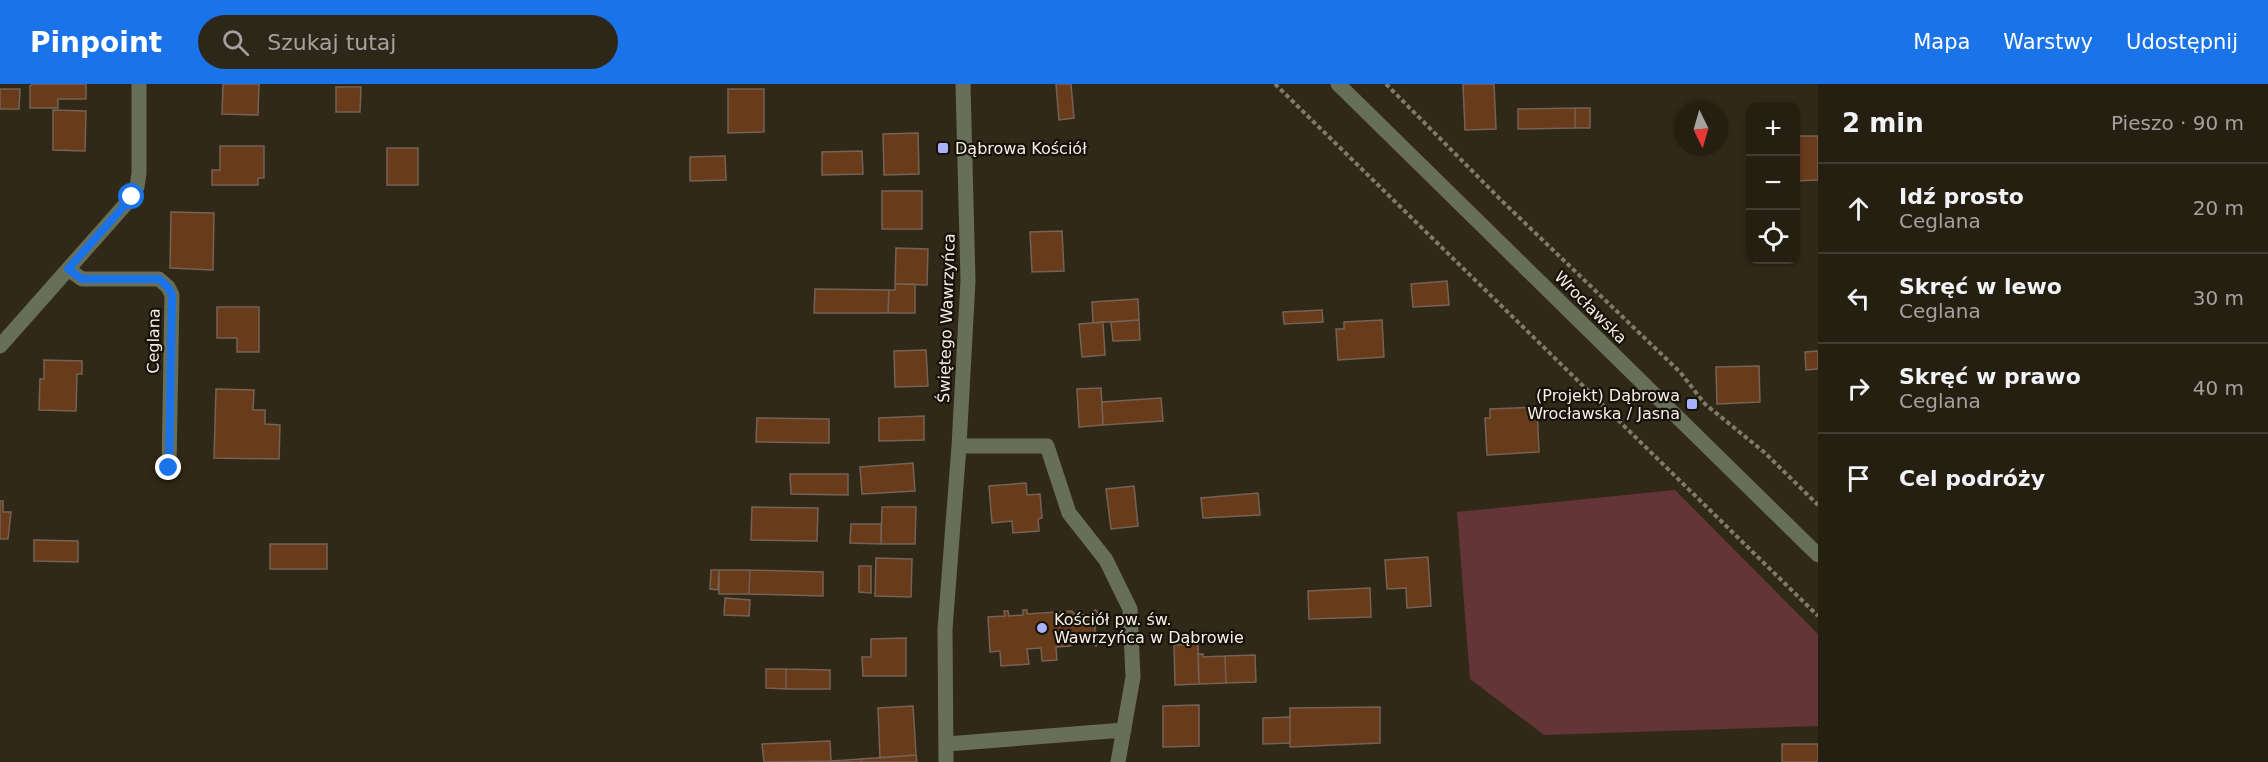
<!DOCTYPE html>
<html lang="pl">
<meta charset="utf-8">
<style>
body{margin:0;font-family:"DejaVu Sans",sans-serif;background:#2d271a;color:#f1f3f6}
.controls{position:absolute;right:18px;top:18px;display:grid;overflow:hidden;border-radius:12px;box-shadow:0 2px 4px #0004}
.controls button{width:54px;height:54px;display:grid;place-items:center;padding:0;border:0;border-bottom:2px solid #423d31;background:#251f11;color:#f1f3f6;font:30px sans-serif}
.compass{position:absolute;left:1674px;top:18px;width:54px;height:54px;border-radius:50%;background:#251f11;box-shadow:0 2px 4px #0004;rotate:175deg}
.stop{position:absolute;width:18px;height:18px;margin:-14px;border:4px solid #1a73e8;border-radius:50%;background:#fff}
.stop.end{background:#1a73e8;border-color:#fff;box-shadow:0 2px 6px #0008}
.list{margin:0;padding:0;list-style:none}
h2{display:flex;justify-content:space-between;align-items:center;height:78px;margin:0;padding:0 24px;font-size:26px}
h2 small{font-size:20px;font-weight:400;color:#a3a29f}
.list li{display:grid;grid-template-columns:39px 1fr auto;gap:18px;align-items:center;box-sizing:border-box;height:90px;padding:0 24px;border-top:2px solid #423d31}
.list b{display:block;font-size:22px;white-space:nowrap}
.list p{margin:0;font-size:20px;white-space:nowrap;color:#a3a29f}
.list em{font-size:20px;font-style:normal;color:#a3a29f}
.icon{flex:none;width:33px;height:33px;fill:none;stroke:currentColor;stroke-width:2;stroke-linecap:round;stroke-linejoin:round}
.map{position:relative;flex:none;width:1818px;height:678px;overflow:hidden}
header{display:flex;align-items:center;gap:36px;box-sizing:border-box;height:84px;padding:0 30px;background:#1a73e8;color:#fff}
header strong{font-size:28px}
nav{display:flex;gap:33px;margin-inline-start:auto;font-size:21px}
.search{width:420px;height:54px;background:#2d271a;display:flex;align-items:center;gap:15px;box-sizing:border-box;padding:0 21px;border-radius:33px;color:#a3a29f;font-size:22px}
main{display:flex}
aside{flex:1;background:#251f11}
.map>svg:first-child{display:block}
</style>
<header>
<strong>Pinpoint</strong>
<div class="search"><svg class="icon" aria-label="search" viewBox="0 0 24 24"><circle cx="10" cy="10" r="6"/><path d="M15 15l6 6"/></svg>Szukaj tutaj</div>
<nav><a>Mapa</a><a>Warstwy</a><a>Udostępnij</a></nav>
</header>
<main>
<div class="map">
<svg width="1818" height="678" viewBox="0 0 1818 678">
<rect width="100%" height="100%" fill="#312917"/>
<path fill="#633536" d="M1675,406L1818,550V642L1544,651L1470,595L1457,428Z"/>
<path fill="#683b1b" stroke="#766255" stroke-width="1.5" d="M33,0H86V15H58V24H30V2Z
M223,0H259L258,31L222,30Z
M1056,0H1071L1074,34L1059,36Z
M1463,0H1494L1496,45L1465,46Z
M336,3H361L360,28H336Z
M0,5H20L19,25H0Z
M728,5H764V48L728,49Z
M1575,24V44L1518,45V25Z
M1575,24H1590V44H1575Z
M53,26L86,27L85,67L53,66Z
M918,49L919,90L884,91L883,50Z
M1796,52H1818V96L1796,97Z
M220,62H264V94H258V101H212V86H220Z
M387,64H418V101H387Z
M862,67L863,90L822,91V68Z
M725,72L726,96L690,97V73Z
M882,107H922V145H882Z
M171,128L214,129L213,186L170,184Z
M1062,147L1064,187L1032,188L1030,148Z
M896,164L928,165L927,201L895,200Z
M1447,197L1449,221L1413,223L1411,200Z
M895,200H915V229H888L889,206H895Z
M815,205L889,206L888,229H814Z
M1138,215L1139,236L1093,239L1092,218Z
M217,223H259V268H237V254H217Z
M1322,226L1323,238L1284,240L1283,228Z
M1139,236L1140,256L1113,257L1111,238Z
M1382,236L1384,273L1338,276L1336,245H1344V238Z
M1103,238L1105,271L1082,273L1079,240Z
M926,266L928,302L895,303L894,267Z
M1818,267V285L1806,286L1805,268Z
M44,276L82,277V290H77L76,327L39,326L40,295H44Z
M1759,282L1760,318L1717,320L1716,283Z
M1101,304L1103,341L1079,343L1077,305Z
M216,305L254,306L253,326H265V340L280,341L279,375L214,374Z
M1161,314L1163,337L1103,341L1102,318Z
M1537,323L1539,368L1487,371L1485,334H1490V325Z
M924,332V356L879,357V334Z
M757,334L829,335V359L756,358Z
M913,379L915,407L862,410L860,383Z
M790,390H848V411L791,410Z
M1026,399L1027,411L1040,410L1042,434L1038,435L1039,447L1013,449L1012,437L992,439L989,402Z
M1134,402L1138,442L1111,445L1106,405Z
M1258,409L1260,431L1203,434L1201,414Z
M0,417H3V428H11L8,455H0Z
M752,423L818,424L817,457L751,456Z
M882,423H916L915,460H881Z
M851,440H881V460L850,459Z
M34,456L78,457V478L34,477Z
M270,460H327V485H270Z
M1428,473L1431,522L1407,524L1406,504L1387,505L1385,476Z
M876,474L912,475L911,513L875,512Z
M859,482H871V509L859,508Z
M711,486H719L718,506L710,505Z
M719,486H750L749,510H719Z
M750,486L823,488V512L749,510Z
M1370,504L1371,533L1309,535L1308,507Z
M725,514L750,516L749,532L724,531Z
M1023,526H1027V530L1072,527L1075,531H1090L1095,526L1099,529L1095,534V554L1099,558L1096,562L1091,557H1076L1070,562L1056,563L1057,576L1042,577L1041,564L1027,565L1029,580L1001,582L1000,567L990,568L988,533L1005,532L1004,527H1008L1009,532L1023,531Z
M906,554V592H863L862,573H871V555Z
M1198,560L1199,600L1175,601L1174,561Z
M1198,570H1203V573L1225,572L1226,599L1199,600Z
M1255,571L1256,598L1226,599L1225,572Z
M766,585H786V605L766,604Z
M786,585L830,586V605H786Z
M1199,621V662L1163,663V622Z
M913,622L916,671L880,674L878,624Z
M1380,623V659L1290,663V624Z
M1290,633V659L1263,660V634Z
M830,657L831,677L764,678L762,660Z
M1782,660H1818V678H1782Z
M916,671L917,678H861V675Z
M861,675V678H823L831,677Z"/>
<g fill="none" stroke-linecap="round" stroke-linejoin="round">
<path stroke="#817a6b" stroke-width="4" stroke-dasharray="4.5 3" stroke-linecap="butt" d="M1275,0L1818,532
M1386,0L1503,118L1680,288L1705,320L1764,368L1818,421"/>
<path stroke="#686f58" stroke-width="15" d="M1338,0L1818,471
M68,185L82,195H159L168,203L172,211L169,384
M0,262L132,113L137,103L139,89V0
M959,362H1047L1069,429L1106,476L1130,525L1133,593L1118,678
M947,660L1124,646
M946,678L945,545L959,362L968,197L963,0"/>
</g>
<g fill="none" stroke-linecap="round" stroke-linejoin="round">
<path stroke="#1a73e8" stroke-width="8" d="M132,113L68,185L82,195H159L168,203L172,211L169,384"/>
</g>
<g fill="#a7b1fc" stroke="#16120a" stroke-width="2">
<rect x="937" y="58" width="12" height="12" rx="3"/>
<rect x="1686" y="314" width="12" height="12" rx="3"/>
<circle cx="1042" cy="544" r="6"/>
</g>
<g text-anchor="middle" stroke-width="4.5" stroke-linejoin="round" paint-order="stroke">
<g font-size="16" fill="#f6f1e6" stroke="#16120a" text-anchor="start">
<text x="955" y="70">Dąbrowa Kościół</text>
<text x="1680" y="317" text-anchor="end">(Projekt) Dąbrowa<tspan x="1680" dy="18">Wrocławska / Jasna</tspan></text>
<text x="1054" y="541">Kościół pw. św.<tspan x="1054" dy="18">Wawrzyńca w Dąbrowie</tspan></text>
</g>
<g font-size="16" fill="#f6f1e6" stroke="#16120a">
<text transform="translate(1591 223) rotate(45)" y="6">Wrocławska</text>
<text transform="translate(946 234) rotate(-88)" y="6">Świętego Wawrzyńca</text>
<text transform="translate(153 257) rotate(-89)" y="6">Ceglana</text>
</g>
</g>
</svg>
<div class="controls">
<button>+</button>
<button>−</button>
<button><svg class="icon" aria-label="locate" viewBox="0 0 24 24"><circle cx="12" cy="12" r="6"/><path d="M12 2v4M12 18v4M2 12h4M18 12h4"/></svg></button>
</div>
<svg class="compass" viewBox="-18 -18 36 36"><path d="M0-13l5 13h-10z" fill="#e53935"/><path d="M0 13l5-13h-10z" fill="#a3a29f"/></svg>
<div class="stop" style="left:132px;top:113px"></div>
<div class="stop end" style="left:169px;top:384px"></div>
</div>
<aside>
<h2>2 min<small>Pieszo · 90 m</small></h2>
<ul class="list">
<li><svg class="icon" aria-label="ahead" viewBox="0 0 24 24"><path d="M12 20V5M6 11l6-6 6 6"/></svg><div><b>Idź prosto</b><p>Ceglana</p></div><em>20 m</em></li>
<li><svg class="icon" aria-label="left" viewBox="0 0 24 24"><path d="M17 20v-9H6M10 6l-5 5 5 5"/></svg><div><b>Skręć w lewo</b><p>Ceglana</p></div><em>30 m</em></li>
<li><svg class="icon" aria-label="right" viewBox="0 0 24 24"><path d="M7 20v-9h11M14 6l5 5-5 5"/></svg><div><b>Skręć w prawo</b><p>Ceglana</p></div><em>40 m</em></li>
<li><svg class="icon" aria-label="arrive" viewBox="0 0 24 24"><path d="M6 21V4h12l-3 4 3 4H6"/></svg><div><b>Cel podróży</b></div></li>
</ul>
</aside>
</main>
